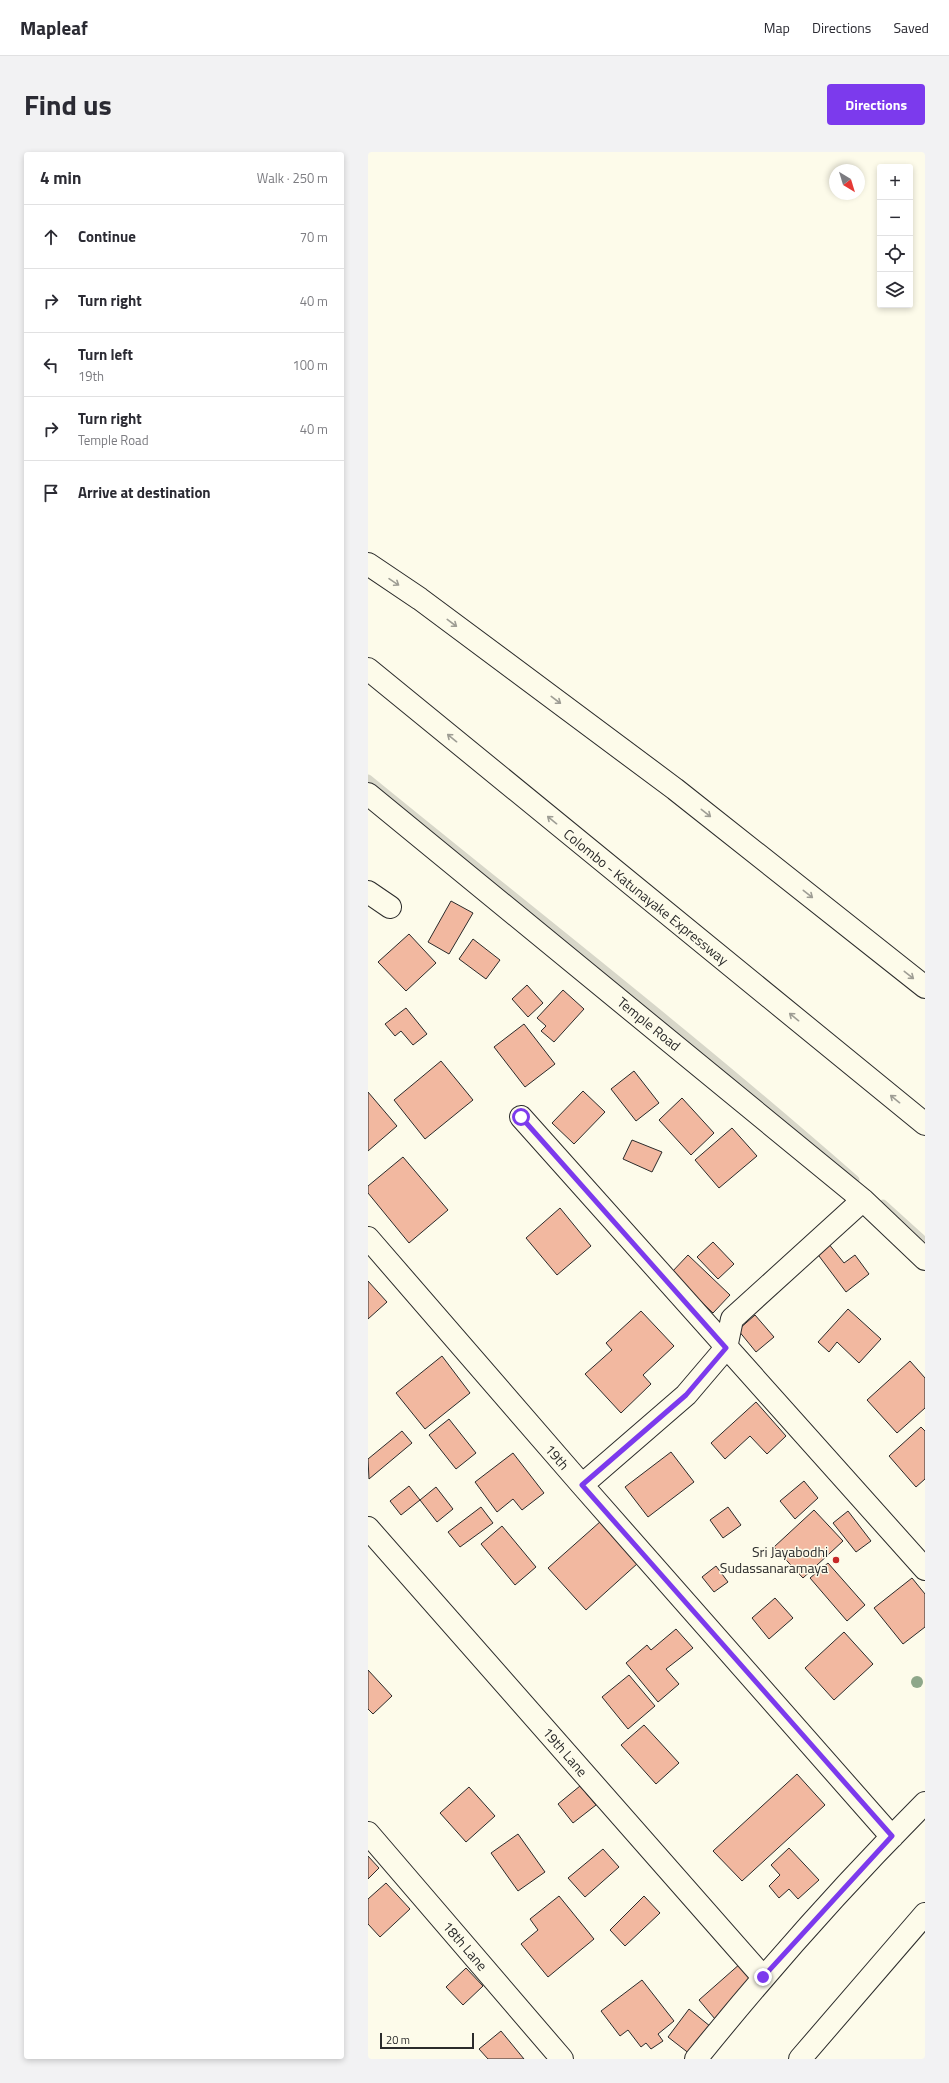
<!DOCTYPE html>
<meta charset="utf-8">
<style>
body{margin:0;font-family:"Titillium Web",sans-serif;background:#f2f2f3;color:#2b2b33}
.controls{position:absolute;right:12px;top:12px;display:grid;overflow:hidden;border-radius:4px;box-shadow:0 2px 6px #0003}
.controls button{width:36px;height:36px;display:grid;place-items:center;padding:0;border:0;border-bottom:1px solid #e1e1e2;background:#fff;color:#2b2b33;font:20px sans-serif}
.compass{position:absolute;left:461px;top:12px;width:36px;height:36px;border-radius:50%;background:#fff;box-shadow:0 2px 6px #0003;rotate:142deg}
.scale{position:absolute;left:12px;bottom:10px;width:94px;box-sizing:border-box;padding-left:4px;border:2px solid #2b2b2b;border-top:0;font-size:11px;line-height:14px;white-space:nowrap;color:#2b2b2b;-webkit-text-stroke:3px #fdfbea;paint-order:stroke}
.stop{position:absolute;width:12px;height:12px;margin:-9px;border:3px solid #7c3aed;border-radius:50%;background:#fff}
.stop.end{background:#7c3aed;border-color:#fff;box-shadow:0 1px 4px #0008}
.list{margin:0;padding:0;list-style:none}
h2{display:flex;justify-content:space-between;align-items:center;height:52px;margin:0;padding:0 16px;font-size:17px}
h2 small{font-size:13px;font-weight:400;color:#7c7c81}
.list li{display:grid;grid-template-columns:26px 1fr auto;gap:12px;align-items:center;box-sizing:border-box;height:64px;padding:0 16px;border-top:1px solid #e1e1e2}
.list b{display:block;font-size:15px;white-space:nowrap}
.list p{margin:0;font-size:13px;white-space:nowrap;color:#7c7c81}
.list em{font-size:13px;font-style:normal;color:#7c7c81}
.icon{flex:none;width:22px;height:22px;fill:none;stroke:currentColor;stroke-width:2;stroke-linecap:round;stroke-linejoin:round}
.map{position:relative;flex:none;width:557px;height:1907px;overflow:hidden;border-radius:4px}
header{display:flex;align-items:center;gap:24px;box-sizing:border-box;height:56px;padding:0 20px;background:#fff;border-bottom:1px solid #e1e1e2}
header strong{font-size:19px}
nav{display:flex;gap:22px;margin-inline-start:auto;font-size:14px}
.intro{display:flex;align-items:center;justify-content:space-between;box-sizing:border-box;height:96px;padding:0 24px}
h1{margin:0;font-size:28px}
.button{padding:10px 18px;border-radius:4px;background:#7c3aed;color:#fff;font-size:14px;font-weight:700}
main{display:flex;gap:24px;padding:0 24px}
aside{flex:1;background:#fff;border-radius:4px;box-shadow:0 2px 6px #0003}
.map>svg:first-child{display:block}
</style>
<header>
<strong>Mapleaf</strong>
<nav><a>Map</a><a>Directions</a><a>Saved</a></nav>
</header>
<div class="intro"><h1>Find us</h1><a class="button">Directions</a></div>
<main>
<aside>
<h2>4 min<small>Walk · 250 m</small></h2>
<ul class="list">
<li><svg class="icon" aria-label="ahead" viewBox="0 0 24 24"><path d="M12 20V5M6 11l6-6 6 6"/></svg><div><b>Continue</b></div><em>70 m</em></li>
<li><svg class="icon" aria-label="right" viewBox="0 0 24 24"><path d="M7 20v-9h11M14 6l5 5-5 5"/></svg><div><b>Turn right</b></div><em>40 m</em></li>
<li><svg class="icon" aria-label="left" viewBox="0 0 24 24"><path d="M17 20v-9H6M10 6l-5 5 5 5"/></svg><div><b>Turn left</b><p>19th</p></div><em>100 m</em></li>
<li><svg class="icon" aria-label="right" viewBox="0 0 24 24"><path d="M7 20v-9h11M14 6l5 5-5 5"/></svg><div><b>Turn right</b><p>Temple Road</p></div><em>40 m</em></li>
<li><svg class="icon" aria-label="arrive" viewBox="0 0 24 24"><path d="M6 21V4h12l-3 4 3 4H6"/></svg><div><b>Arrive at destination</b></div></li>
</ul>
</aside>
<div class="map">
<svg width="557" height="1907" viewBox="0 0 557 1907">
<rect width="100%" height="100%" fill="#fdfbea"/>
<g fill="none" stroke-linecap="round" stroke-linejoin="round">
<path stroke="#d8d7c9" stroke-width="9" d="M0,627C163,760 329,889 487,1028
M515,1052L557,1090"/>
</g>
<path fill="#f2b8a0" stroke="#2b2b2b" d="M83,749L105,761L81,802L60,790Z
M41,782L68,811L38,839L10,810Z
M105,787L132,808L118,827L91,807Z
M159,833L175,851L160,865L144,847Z
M195,838L216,857L186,890L173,879L178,874L169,866Z
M38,856L59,882L45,893L33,879L27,884L17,872Z
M156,872L187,912L157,935L126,895Z
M73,909L105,948L57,987L26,948Z
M266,919L291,951L268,969L243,937Z
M215,939L237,960L206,992L184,971Z
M0,940L29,974L0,999Z
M314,946L346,981L323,1003L291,968Z
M364,976L389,1004L351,1036L327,1008Z
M264,988L294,1000L284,1020L255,1007Z
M35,1005L80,1058L41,1091L0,1041V1034Z
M192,1056L223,1094L189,1123L158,1086Z
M345,1090L366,1112L350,1127L329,1105Z
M460,1091L476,1111L487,1103L501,1122L478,1140L448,1100Z
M320,1103L362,1143L345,1161L303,1121Z
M0,1129L19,1150L0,1167Z
M480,1157L513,1187L491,1211L469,1190L461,1200L450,1190Z
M273,1159L306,1194L275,1223L283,1232L253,1261L217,1222L244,1198L238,1191Z
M387,1163L406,1185L388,1200L370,1178Z
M74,1204L102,1241L57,1277L28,1241Z
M542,1209L557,1226V1256L529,1281L499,1248Z
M388,1250L418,1284L399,1302L382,1284L357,1307L343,1291Z
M81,1267L108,1301L88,1317L61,1283Z
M553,1275L557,1279V1327L548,1335L521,1304Z
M34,1279L44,1291L1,1327L0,1307Z
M303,1300L326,1330L280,1365L257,1335Z
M145,1301L176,1341L154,1358L145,1347L129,1360L107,1330Z
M436,1329L450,1346L427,1367L412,1349Z
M41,1334L52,1348L33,1363L22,1349Z
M68,1335L85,1357L69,1370L52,1348Z
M113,1355L125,1371L92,1395L80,1380Z
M360,1355L373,1373L355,1386L342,1368Z
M446,1358L475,1389L435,1426L406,1395Z
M480,1359L503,1389L488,1400L465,1371Z
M233,1369L270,1411L218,1458L180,1416Z
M134,1374L168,1415L147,1433L113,1392Z
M460,1411L497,1453L479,1469L442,1426Z
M348,1414L360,1430L346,1440L334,1425Z
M544,1426L557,1442V1475L535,1492L506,1456Z
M407,1446L425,1466L401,1487L384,1466Z
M308,1477L325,1496L298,1517L311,1532L290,1550L258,1511L279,1493L283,1498Z
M476,1480L505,1512L466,1548L437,1516Z
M0,1518L24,1544L5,1562L0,1557Z
M261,1523L287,1554L260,1577L234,1545Z
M276,1573L311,1611L288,1632L253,1593Z
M429,1622L457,1653L374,1729L345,1699Z
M212,1634L228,1653L205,1671L190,1652Z
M101,1635L127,1664L98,1690L72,1661Z
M150,1682L177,1720L150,1739L123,1701Z
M421,1696L451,1728L430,1747L421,1737L411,1746L401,1734L412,1723L403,1713Z
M235,1697L251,1715L217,1745L200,1726Z
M0,1704L11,1716L0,1727Z
M18,1731L42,1757L12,1785L0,1772V1747Z
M191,1744L226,1787L180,1825L153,1792L170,1778L162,1767Z
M276,1744L292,1761L257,1794L242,1778Z
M373,1811L387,1827L347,1867L331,1848Z
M98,1816L115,1834L95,1853L78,1835Z
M274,1828L306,1869L290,1882L295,1889L283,1897L278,1891L273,1895L260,1878L252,1884L233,1859Z
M321,1857L348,1879L327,1906L300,1885Z
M133,1879L156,1907H120L111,1897Z"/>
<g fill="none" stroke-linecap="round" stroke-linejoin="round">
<defs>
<path id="minor" d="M0,642L495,1048L557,1107
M0,740L22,755
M153,965L557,1417
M0,1086L214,1333L524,1685
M214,1333L318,1243L358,1196L364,1167L495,1048
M0,1376L395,1825
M0,1681L194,1907
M328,1907C400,1818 476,1732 557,1651
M432,1907L557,1762"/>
<path id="motorway" d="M0,412L52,447L307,637L557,835
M0,517L557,972"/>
</defs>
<use href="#minor" stroke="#2b2b2b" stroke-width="24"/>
<use href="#motorway" stroke="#2b2b2b" stroke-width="24"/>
<use href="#minor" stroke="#fdfbea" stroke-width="22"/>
<use href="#motorway" stroke="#fdfbea" stroke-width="22"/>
</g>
<circle fill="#8ea78a" cx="549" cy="1530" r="6"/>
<defs><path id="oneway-shaft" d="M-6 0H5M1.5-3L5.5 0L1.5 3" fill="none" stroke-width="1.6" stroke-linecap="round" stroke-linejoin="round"/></defs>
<g stroke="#9e9d94">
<use href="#oneway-shaft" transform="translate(26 430) rotate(34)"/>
<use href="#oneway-shaft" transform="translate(84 471) rotate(37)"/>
<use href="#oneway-shaft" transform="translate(188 548) rotate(37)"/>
<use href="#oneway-shaft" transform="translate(84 586) rotate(-141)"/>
<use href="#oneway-shaft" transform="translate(338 661) rotate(38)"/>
<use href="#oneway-shaft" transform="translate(184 668) rotate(-141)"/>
<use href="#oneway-shaft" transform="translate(440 742) rotate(38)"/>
<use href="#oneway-shaft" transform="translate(541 823) rotate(38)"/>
<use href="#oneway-shaft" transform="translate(426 865) rotate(-141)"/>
<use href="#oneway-shaft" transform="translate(527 947) rotate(-141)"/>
</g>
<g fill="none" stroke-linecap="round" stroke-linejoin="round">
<path stroke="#7c3aed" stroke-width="5" d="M153,965L358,1196L318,1243L214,1333L524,1684L395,1825"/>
</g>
<circle fill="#c62828" stroke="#fdfbea" stroke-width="1.5" cx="468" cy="1408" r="4"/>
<g text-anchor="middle" stroke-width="3" stroke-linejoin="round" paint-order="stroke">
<g font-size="14" fill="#2b2b2b" stroke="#fdfbea">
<text transform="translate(278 745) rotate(39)" y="5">Colombo - Katunayake Expressway</text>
<text transform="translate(281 872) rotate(39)" y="5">Temple Road</text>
<text transform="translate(189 1305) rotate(49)" y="5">19th</text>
<text transform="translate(197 1600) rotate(49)" y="5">19th Lane</text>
<text transform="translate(97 1794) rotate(49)" y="5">18th Lane</text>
</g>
<g font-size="14" fill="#2b2b2b" stroke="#fdfbea" text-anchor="end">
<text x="460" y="1405">Sri Jayabodhi<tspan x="460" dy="16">Sudassanaramaya</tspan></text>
</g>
</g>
</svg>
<div class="controls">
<button>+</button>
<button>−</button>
<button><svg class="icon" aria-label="locate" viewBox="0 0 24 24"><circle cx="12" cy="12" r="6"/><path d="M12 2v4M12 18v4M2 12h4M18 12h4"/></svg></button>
<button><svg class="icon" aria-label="layers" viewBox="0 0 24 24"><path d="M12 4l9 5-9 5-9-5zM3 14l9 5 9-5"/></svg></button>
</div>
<svg class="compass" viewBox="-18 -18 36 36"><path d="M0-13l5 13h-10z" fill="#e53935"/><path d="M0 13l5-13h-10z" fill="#7c7c81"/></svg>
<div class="scale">20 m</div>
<div class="stop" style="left:153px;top:965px"></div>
<div class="stop end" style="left:395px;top:1825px"></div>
</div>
</main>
